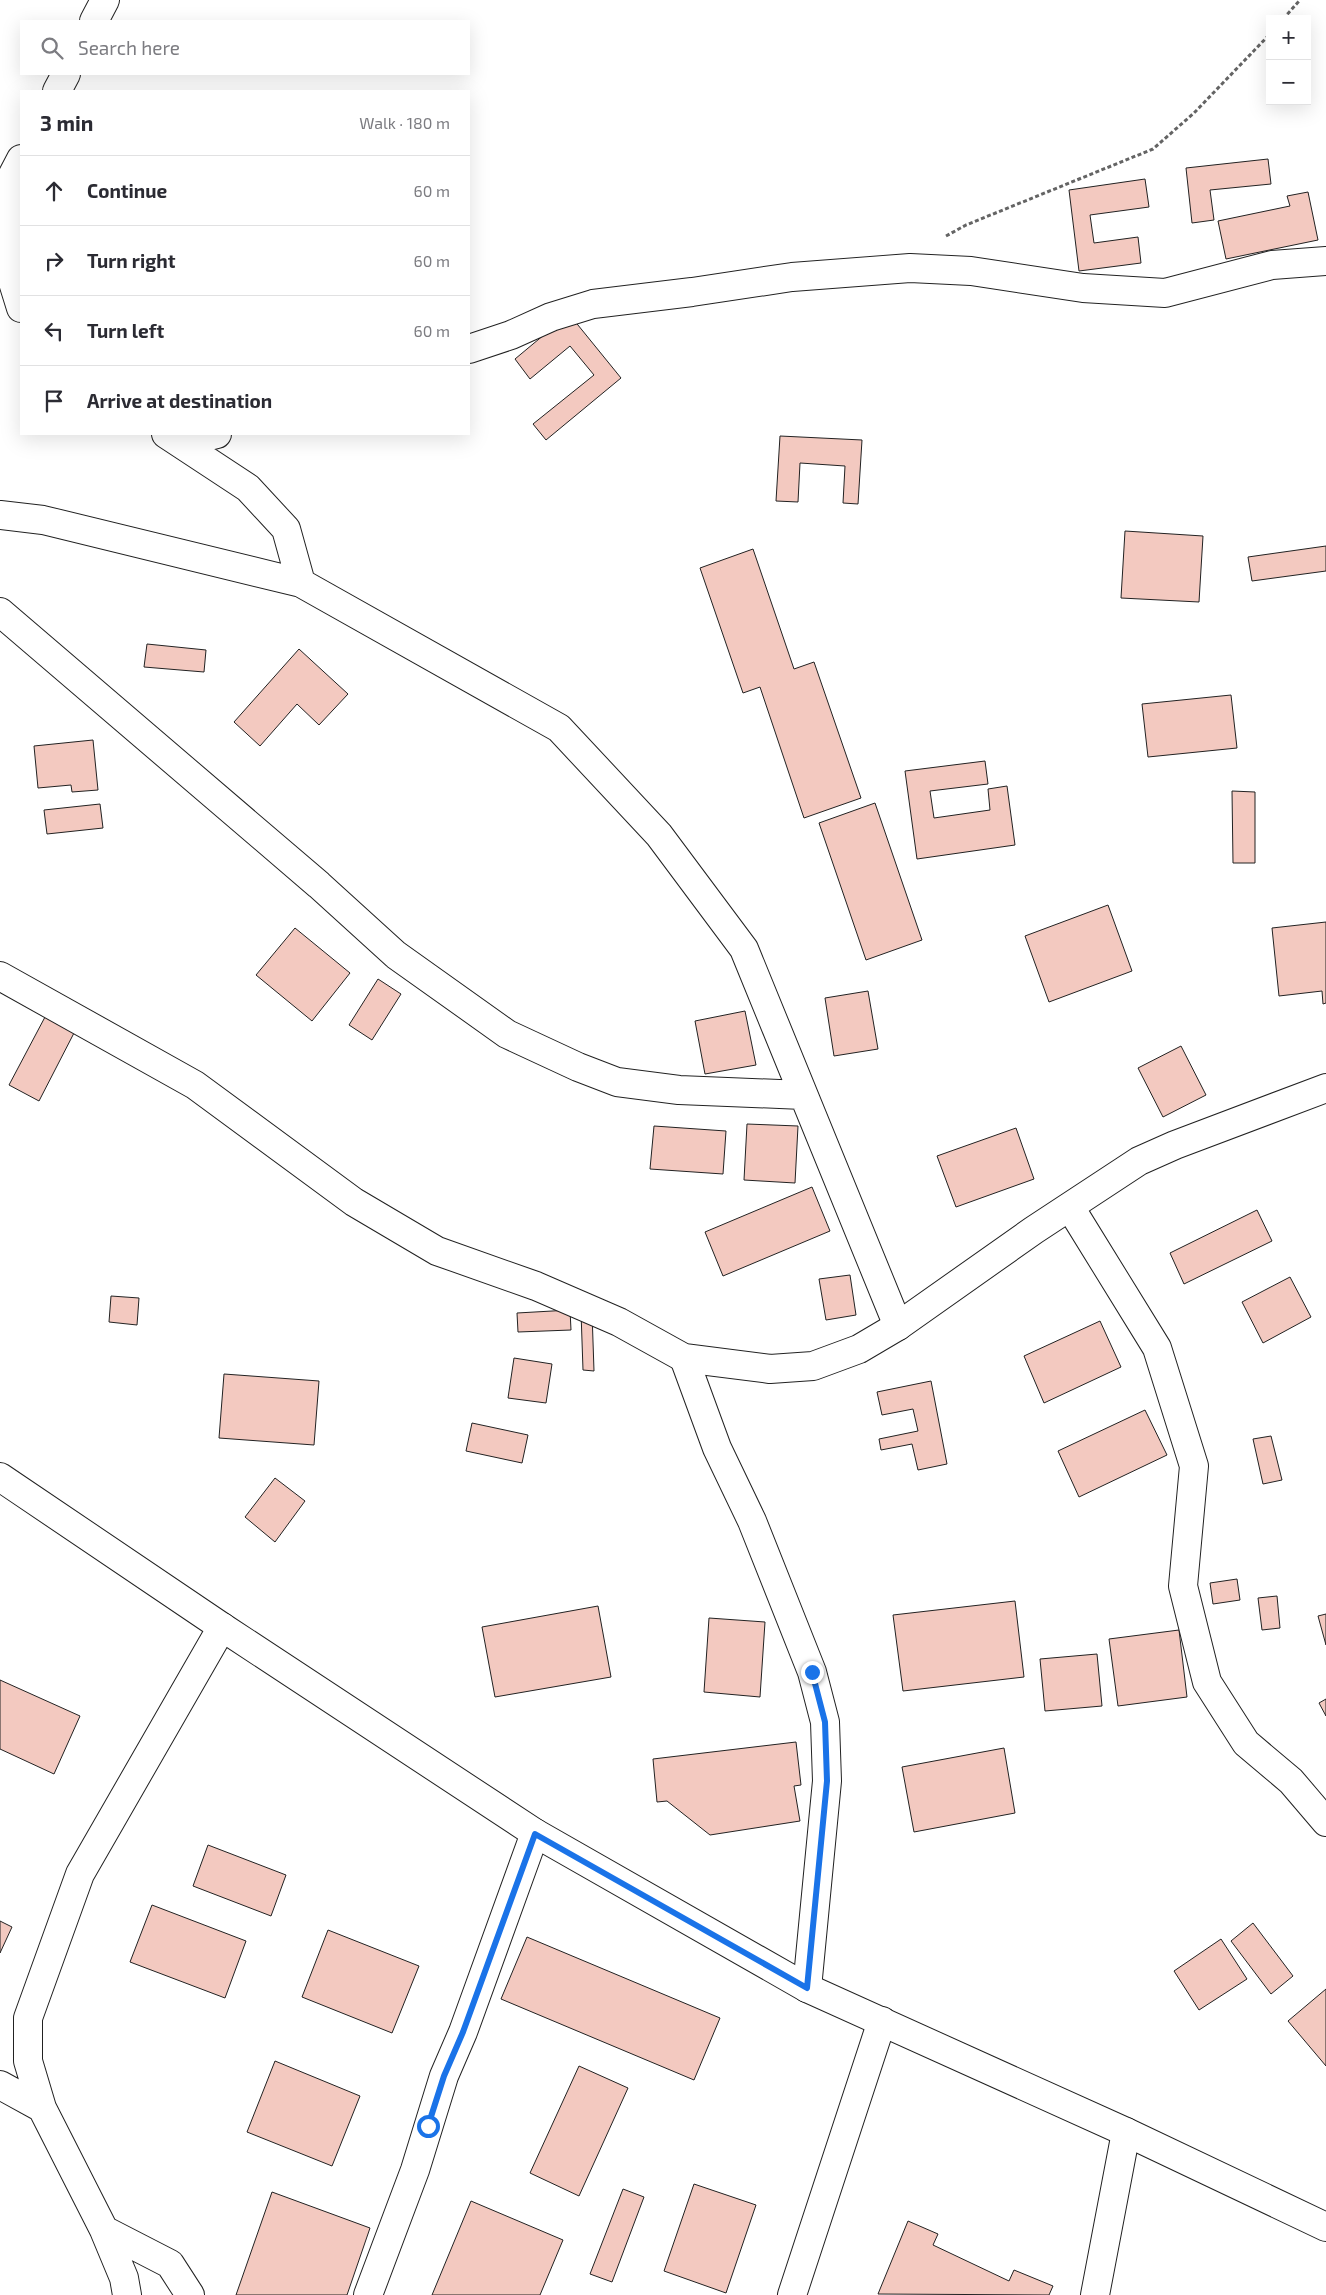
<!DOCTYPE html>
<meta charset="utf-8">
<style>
body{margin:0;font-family:"Exo 2",sans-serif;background:#f7f7f7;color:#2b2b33}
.controls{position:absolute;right:15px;top:15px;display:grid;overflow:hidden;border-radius:0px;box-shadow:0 5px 20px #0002}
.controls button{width:45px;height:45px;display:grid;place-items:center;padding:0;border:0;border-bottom:1px solid #e1e1e2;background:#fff;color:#2b2b33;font:25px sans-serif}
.stop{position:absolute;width:15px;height:15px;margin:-11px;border:4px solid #1a73e8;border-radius:50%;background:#fff}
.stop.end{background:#1a73e8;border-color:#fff;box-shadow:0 1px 5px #0008}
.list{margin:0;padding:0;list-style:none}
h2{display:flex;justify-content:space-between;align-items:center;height:65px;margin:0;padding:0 20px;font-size:21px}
h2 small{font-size:16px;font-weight:400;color:#7c7c81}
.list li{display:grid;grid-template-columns:32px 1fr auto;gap:15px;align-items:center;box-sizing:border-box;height:70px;padding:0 20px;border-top:1px solid #e1e1e2}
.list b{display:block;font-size:19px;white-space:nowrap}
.list em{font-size:16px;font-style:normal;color:#7c7c81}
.icon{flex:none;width:28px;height:28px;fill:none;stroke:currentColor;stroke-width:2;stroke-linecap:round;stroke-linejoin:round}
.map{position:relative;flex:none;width:1326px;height:2295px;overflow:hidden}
.search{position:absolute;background:#fff;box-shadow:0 5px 20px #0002;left:20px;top:20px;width:450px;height:55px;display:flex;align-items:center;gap:12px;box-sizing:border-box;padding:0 18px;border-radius:0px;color:#7c7c81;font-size:19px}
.panel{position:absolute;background:#fff;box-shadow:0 5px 20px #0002;left:20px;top:90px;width:450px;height:345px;border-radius:0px}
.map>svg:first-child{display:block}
</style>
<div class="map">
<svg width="1326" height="2295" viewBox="0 0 1326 2295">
<rect width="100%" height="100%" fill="#fff"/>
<path fill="#f3c9c0" stroke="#222" d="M1268,159L1271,184L1210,190L1214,220L1192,223L1186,168Z
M1145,179L1149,207L1090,215L1094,243L1138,237L1141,263L1079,271L1069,190Z
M1308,192L1318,240L1226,259L1218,221L1290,206L1287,196Z
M569,314L621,378L546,440L533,424L594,375L570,346L530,379L515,359Z
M780,436L862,440L858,504L843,503L845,466L800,463L798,502L776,501Z
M1125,531L1203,536L1199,602L1121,598Z
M1326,546V571L1252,581L1248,557Z
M753,549L794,669L814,662L861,798L804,818L760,687L743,693L700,568Z
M147,644L206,650L204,672L144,667Z
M299,649L348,694L319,725L297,704L260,746L234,722Z
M1231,695L1237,748L1148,757L1142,704Z
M93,740L98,790L72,792L71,785L38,788L34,746Z
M985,761L988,784L930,791L934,818L990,810L988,789L1007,786L1015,845L917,859L905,771Z
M1232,791L1255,792V863H1233Z
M875,803L922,940L866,960L819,823Z
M100,804L103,828L47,834L44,810Z
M1108,905L1132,971L1049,1002L1025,936Z
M1326,922V1003L1323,1004L1322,991L1279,996L1272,928Z
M295,928L350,973L312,1021L256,975Z
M378,979L401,994L372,1040L349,1025Z
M868,991L878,1049L834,1056L825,998Z
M745,1011L756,1065L705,1074L695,1021Z
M45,1017L74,1033L39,1101L9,1085Z
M1181,1046L1206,1095L1163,1117L1138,1068Z
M747,1124L798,1126L795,1183L744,1180Z
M654,1126L726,1131L723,1174L650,1169Z
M1016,1128L1034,1179L956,1207L937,1156Z
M812,1187L830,1231L723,1276L705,1232Z
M1257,1210L1272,1241L1184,1284L1170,1253Z
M850,1275L856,1315L826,1320L819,1279Z
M1290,1277L1311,1317L1263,1343L1242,1302Z
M111,1296L139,1298L137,1325L109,1322Z
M570,1310L571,1330L518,1332L517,1313Z
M581,1312H592L594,1371L583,1370Z
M1100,1321L1121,1367L1044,1403L1024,1356Z
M514,1358L552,1364L546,1403L508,1398Z
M224,1374L319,1381L314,1445L219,1438Z
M931,1381L947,1464L918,1470L912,1444L881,1450L879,1439L918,1431L913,1409L882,1415L877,1392Z
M1145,1410L1167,1455L1079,1497L1058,1451Z
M472,1423L528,1435L522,1463L466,1451Z
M1271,1436L1282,1480L1263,1484L1253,1439Z
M275,1478L305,1501L275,1542L245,1517Z
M1237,1579L1240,1600L1213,1604L1210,1583Z
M1277,1596L1280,1628L1262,1630L1258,1598Z
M1015,1601L1024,1677L903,1691L893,1615Z
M598,1606L611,1677L495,1697L482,1627Z
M1326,1614V1645L1318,1616Z
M709,1618L765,1622L760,1697L704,1692Z
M1179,1630L1187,1697L1118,1706L1109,1639Z
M1097,1654L1102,1706L1045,1711L1040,1659Z
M0,1680L80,1716L54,1774L0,1749Z
M1326,1699V1716L1319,1703Z
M796,1742L801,1785L794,1786L800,1821L710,1835L667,1801L657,1802L653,1759Z
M1004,1748L1015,1813L914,1832L902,1767Z
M208,1845L286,1875L271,1916L193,1886Z
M152,1905L246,1941L225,1998L130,1962Z
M0,1921L12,1927L0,1953Z
M1253,1923L1293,1976L1271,1994L1231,1941Z
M328,1930L419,1966L392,2033L302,1997Z
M527,1937L720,2018L694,2080L501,1999Z
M1221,1939L1247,1979L1199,2010L1174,1971Z
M1326,1989V2066L1288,2021Z
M275,2061L360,2096L332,2166L247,2132Z
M579,2066L628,2088L579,2196L530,2173Z
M694,2184L756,2205L726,2293L664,2271Z
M623,2189L644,2197L612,2282L590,2274Z
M272,2192L370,2228L347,2295H236Z
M471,2201L563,2240L540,2295H432Z
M908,2221L938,2234L933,2245L1009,2281L1014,2270L1053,2286L1049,2295L878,2294Z"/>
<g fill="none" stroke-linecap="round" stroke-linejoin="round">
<defs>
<path id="street" d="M94,21L105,0
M57,91L66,74
M21,159L10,180L7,227V263L21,308
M469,349L511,335L551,317L593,304L692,292L792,277L910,268L971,271L1083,288L1165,293L1272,265L1326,261
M166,434L248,488L286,529L301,583L559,728L659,835L744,949L898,1326
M182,443L217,434
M0,515L43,520L301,583
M0,612L319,885L396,955L507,1034L578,1067L617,1082L679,1090L803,1095
M1070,1207L1157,1348L1194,1466L1183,1586L1207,1682L1246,1743L1291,1781L1326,1822
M684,1358L717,1448L752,1521L812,1672L825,1722L827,1781L807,1988
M0,2085L42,2108
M104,2230L170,2264L190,2295
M127,2295L124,2278L104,2230L42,2108L28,2061V2018L80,1874L222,1627
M368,2295L415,2170L444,2076L463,2032L535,1833
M792,2295L882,2021
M1095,2295L1126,2132"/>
<path id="secondary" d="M0,976L195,1085L354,1202L437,1251L536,1286L619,1322L684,1358L770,1369L813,1366L859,1349L898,1326L1034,1230L1139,1161L1175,1145L1326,1088
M0,1477L222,1627L535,1833L807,1988L1126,2132L1326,2227"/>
</defs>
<use href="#street" stroke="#222" stroke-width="30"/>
<use href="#secondary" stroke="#222" stroke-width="30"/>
<path stroke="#646464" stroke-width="3" stroke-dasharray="4 2.5" stroke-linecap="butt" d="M1283,19L1300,0
M946,236L966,225L1153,149L1194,113L1270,34"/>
<use href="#street" stroke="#fff" stroke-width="28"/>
<use href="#secondary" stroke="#fff" stroke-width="28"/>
</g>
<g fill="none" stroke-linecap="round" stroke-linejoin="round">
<path stroke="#1a73e8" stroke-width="6" d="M428,2126L444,2076L463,2032L535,1834L807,1988L827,1781L825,1722L812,1672"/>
</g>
</svg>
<div class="controls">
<button>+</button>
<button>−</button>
</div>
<div class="stop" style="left:428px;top:2126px"></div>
<div class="stop end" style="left:812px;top:1672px"></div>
<div class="search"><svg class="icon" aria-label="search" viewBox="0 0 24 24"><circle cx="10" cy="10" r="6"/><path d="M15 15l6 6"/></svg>Search here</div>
<section class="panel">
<h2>3 min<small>Walk · 180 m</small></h2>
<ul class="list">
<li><svg class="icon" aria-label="ahead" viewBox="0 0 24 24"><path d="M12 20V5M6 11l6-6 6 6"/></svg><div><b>Continue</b></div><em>60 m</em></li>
<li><svg class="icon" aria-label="right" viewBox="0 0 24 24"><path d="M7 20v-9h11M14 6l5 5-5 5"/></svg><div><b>Turn right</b></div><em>60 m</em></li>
<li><svg class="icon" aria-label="left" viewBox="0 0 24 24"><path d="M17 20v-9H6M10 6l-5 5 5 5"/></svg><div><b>Turn left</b></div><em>60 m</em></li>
<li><svg class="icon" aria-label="arrive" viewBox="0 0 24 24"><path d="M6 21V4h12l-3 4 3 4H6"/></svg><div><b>Arrive at destination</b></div></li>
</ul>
</section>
</div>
